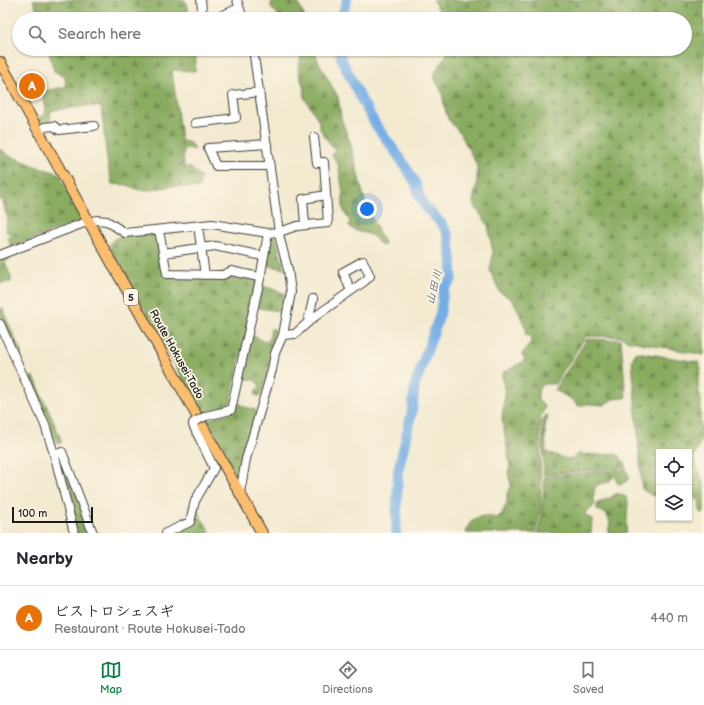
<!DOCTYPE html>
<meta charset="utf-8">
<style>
body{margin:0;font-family:"Balsamiq Sans","Klee One",sans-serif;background:#f7f7f7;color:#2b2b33}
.controls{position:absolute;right:12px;bottom:12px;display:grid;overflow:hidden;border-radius:0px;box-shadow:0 1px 3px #0004}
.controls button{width:36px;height:36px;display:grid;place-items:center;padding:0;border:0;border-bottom:1px solid #e1e1e2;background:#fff;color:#2b2b33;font:20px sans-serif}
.scale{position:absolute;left:12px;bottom:10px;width:81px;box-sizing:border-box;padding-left:4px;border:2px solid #1c1c1c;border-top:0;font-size:11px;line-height:14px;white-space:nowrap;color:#1c1c1c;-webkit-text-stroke:3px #fcf5e5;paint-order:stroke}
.you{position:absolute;left:367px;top:209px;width:14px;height:14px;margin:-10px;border:3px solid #fff;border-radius:50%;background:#1a73e8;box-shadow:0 0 0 6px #1a73e833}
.badge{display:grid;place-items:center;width:26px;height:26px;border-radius:50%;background:#0b8043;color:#fff;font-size:13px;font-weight:700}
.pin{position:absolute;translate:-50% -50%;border:2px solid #fff;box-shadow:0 1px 4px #0006}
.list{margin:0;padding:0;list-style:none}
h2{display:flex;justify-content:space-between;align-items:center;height:52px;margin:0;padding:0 16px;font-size:17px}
h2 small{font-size:13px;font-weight:400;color:#7c7c81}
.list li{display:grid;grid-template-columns:26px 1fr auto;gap:12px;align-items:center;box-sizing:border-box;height:64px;padding:0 16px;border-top:1px solid #e1e1e2}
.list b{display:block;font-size:15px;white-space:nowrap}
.list p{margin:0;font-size:13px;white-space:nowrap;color:#7c7c81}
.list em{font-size:13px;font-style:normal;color:#7c7c81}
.icon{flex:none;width:22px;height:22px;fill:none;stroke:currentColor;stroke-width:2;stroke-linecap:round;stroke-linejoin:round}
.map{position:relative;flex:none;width:704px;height:533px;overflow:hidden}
.search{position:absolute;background:#fff;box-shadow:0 1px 3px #0004;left:12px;right:12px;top:12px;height:44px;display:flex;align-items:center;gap:10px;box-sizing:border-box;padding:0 14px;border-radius:22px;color:#7c7c81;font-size:15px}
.sheet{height:116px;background:#fff}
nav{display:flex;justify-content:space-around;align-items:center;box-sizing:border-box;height:56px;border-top:1px solid #e1e1e2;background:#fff;font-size:11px;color:#7c7c81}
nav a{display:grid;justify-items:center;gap:2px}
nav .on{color:#0b8043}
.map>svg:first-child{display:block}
</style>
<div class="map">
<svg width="704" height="533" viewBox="0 0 704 533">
<defs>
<pattern id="forest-firs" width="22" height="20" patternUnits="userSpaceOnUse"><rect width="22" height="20" fill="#89ac61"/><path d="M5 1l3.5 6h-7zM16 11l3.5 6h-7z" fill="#6f8b4f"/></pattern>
</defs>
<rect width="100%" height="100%" fill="#fcf5e5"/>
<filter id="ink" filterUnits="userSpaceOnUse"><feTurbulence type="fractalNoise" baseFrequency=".025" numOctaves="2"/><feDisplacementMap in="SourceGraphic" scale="8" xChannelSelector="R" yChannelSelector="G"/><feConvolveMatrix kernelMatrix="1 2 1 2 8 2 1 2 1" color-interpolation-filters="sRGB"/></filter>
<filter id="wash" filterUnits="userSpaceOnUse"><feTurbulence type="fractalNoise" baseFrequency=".012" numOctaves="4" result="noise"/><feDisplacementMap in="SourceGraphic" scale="16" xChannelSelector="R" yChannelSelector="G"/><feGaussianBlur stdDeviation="0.9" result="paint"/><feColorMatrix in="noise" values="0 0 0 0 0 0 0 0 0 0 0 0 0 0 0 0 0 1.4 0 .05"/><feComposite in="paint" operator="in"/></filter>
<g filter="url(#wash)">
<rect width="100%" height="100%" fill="#f3ead0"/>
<path fill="url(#forest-firs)" stroke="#52643e" d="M33,0H185L188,7V19H40Z
M272,0H296L306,19H278L277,13C271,9 270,7 272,0Z
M433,0H704V355L626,340L624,337L586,336L555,384C541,383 537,385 538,400L545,407L540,418L541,508L539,518L535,533H466C469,521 474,516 487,516C491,516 493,518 497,518L502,514L507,502V494L511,485L508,473L510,465L502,418L505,394L502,376L504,372L523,362L525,359L522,356V354C526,348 533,343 531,336L526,335L525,334L526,329L518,310L511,299L500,292L490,271L493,253L488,225L476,208L473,201L477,184V165L460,133L448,119L444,105L442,92L434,77L435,73L450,49H685V19H444Z
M48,49H197L195,71L172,70L181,140L190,143L194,147V150L188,148L183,149L184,166L185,168H191L201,177L199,188L172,186L151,190H138L128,185L112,184L108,167L101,107L88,106L54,110L50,112L51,121L42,125L38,118L46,114L43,95L45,91L65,87L66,86L65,77L54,71Z
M299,49H314L318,61L338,97L341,118L350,142L366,206L384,243L383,246C378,243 376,238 371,235C363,232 354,232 349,226L350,221L346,215L343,209V192L338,164L332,155L335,150L325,137L320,129L318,119L304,97V89L298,70L301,55Z
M0,149L8,155L40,168L58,173L85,220L11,247L8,237L10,235L6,231V226L8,218L0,198Z
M156,232L165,276L231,273L258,279L229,408L204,414L198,407L110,247C110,232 145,233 156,232Z
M275,237L276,238L284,269L266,265L269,246L273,238Z
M8,255L10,256V259L5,262L11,277V282L0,283V258Z
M260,285L286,294L287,296L285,312L258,308Z
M2,308H4L3,311L21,352V358H19L0,314V310Z
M271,329H274L275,332L272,339L277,343L261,395L259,396L255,395L256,390L260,387C256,377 248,381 240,377L250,337L255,336L263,341L265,339L267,341C271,338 269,333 271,329Z
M587,339L621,340L626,398L613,399L604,405L588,404L578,406L571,399L555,390Z
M636,352L698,362L701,369L698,382L699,392L701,400L700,421L702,436L694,459L704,484V513H700L699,499H689V452H659V497L651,495L642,489L632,360Z
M32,376L34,377L61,439V443L59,444L56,443L30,380Z
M238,402C240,403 241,405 243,406C249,410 256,406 257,415L239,475H236L217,439L213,428L207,420L228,413L235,403Z
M546,415L548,416L545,426L546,452L564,458L571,459L578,454L600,455L613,453L620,456L622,461L625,462L626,467L544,475L542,421Z
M62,458L92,533H77L60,462Z
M626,469L628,474L629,478C626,482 622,485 617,483L616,476H614L609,482L599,484L595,487L593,499L595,501L594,506L586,511L585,515L592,519L591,533H537C544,513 543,498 544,477Z
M615,494H620L626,497L628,502L626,533H608L610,522L608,520L607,514L597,510V504C603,499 610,500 615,494Z
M197,507C199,518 207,523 210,533H169L191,523Z"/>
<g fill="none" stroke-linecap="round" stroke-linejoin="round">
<path stroke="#75aee5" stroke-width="10" d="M341,19L347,0
M339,49L342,60L361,99L377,127L402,161L415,182L420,198L426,208L442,224L448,234L452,260V277L451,281L444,288L440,314L415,385L412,411L398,471L396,533"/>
</g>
</g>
<g filter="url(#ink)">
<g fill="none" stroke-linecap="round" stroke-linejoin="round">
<defs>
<path id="minor" d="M201,0L203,19
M237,0L243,19
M214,19L239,8
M199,50L205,49
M195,123L236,118L233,95L260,92
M40,133L44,127L54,126L59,130L94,126
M267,144L208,148L216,166H270
M89,223L96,220L107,221L125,233L212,224L268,233
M305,224L303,199L326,195
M198,226L205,275
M159,230L167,274L223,275L231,271L259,277
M163,253L215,246L263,256
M0,255L89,221
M308,322L313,299
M0,324L45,425L55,457L74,533
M283,335L295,334L313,318L365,281L370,276L363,261L343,272L351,291
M206,416L231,410L260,279L268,233L279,232L297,226L328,223L324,162L317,163L314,137
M54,455L62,452L93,533
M240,493L246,459L272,370L275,353L283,335L291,292L288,270L280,239L253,49
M166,533L190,522L195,501L214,468L193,425V423L196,421"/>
<path id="major" d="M0,62L262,533"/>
</defs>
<use href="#minor" stroke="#3c3b37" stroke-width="10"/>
<use href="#major" stroke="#3c3b37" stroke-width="12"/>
<use href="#minor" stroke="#fff" stroke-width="8"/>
<use href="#major" stroke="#fbbd6e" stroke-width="10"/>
<defs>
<path id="minor-bridge" d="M196,421L206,416"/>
</defs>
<use href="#minor-bridge" stroke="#3c3b37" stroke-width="10" stroke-linecap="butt"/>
<use href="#minor-bridge" stroke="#fff" stroke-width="8"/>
</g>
</g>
<g text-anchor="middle" stroke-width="3.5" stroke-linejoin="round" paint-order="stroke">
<rect fill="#fcf5e5" stroke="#5f5d58" stroke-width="1" x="124" y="289" width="14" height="16" rx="3"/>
<g font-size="10" font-weight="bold" fill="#1c1c1c">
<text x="131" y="301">5</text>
</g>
<g font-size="11" fill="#1c1c1c" stroke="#fcf5e5">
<text transform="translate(177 354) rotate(61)" y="4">Route Hokusei-Tado</text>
</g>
<g font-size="12" font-style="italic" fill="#40566c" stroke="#fcf5e5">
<text transform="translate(434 287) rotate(-75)" y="4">山田川</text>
</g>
</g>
</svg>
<div class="controls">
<button><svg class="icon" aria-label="locate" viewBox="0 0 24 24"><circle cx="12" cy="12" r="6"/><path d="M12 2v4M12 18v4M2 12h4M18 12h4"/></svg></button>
<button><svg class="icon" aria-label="layers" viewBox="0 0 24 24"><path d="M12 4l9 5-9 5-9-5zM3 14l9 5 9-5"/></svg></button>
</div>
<div class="scale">100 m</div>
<div class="you"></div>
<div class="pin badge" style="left:32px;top:86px;background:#e8710a">A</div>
<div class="search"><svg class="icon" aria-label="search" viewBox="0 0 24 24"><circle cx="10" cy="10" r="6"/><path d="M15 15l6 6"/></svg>Search here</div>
</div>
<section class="sheet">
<h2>Nearby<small></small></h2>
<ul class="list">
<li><span class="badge" style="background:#e8710a">A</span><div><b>ビストロシェスギ</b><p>Restaurant · Route Hokusei-Tado</p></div><em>440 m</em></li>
</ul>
</section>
<nav>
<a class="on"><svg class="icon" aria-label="map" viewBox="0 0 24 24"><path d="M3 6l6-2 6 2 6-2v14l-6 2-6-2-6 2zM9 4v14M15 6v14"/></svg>Map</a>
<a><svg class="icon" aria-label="directions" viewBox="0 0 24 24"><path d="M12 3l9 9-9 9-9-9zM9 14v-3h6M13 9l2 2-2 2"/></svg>Directions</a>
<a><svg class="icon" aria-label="saved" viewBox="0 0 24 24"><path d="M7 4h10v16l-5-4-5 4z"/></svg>Saved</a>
</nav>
